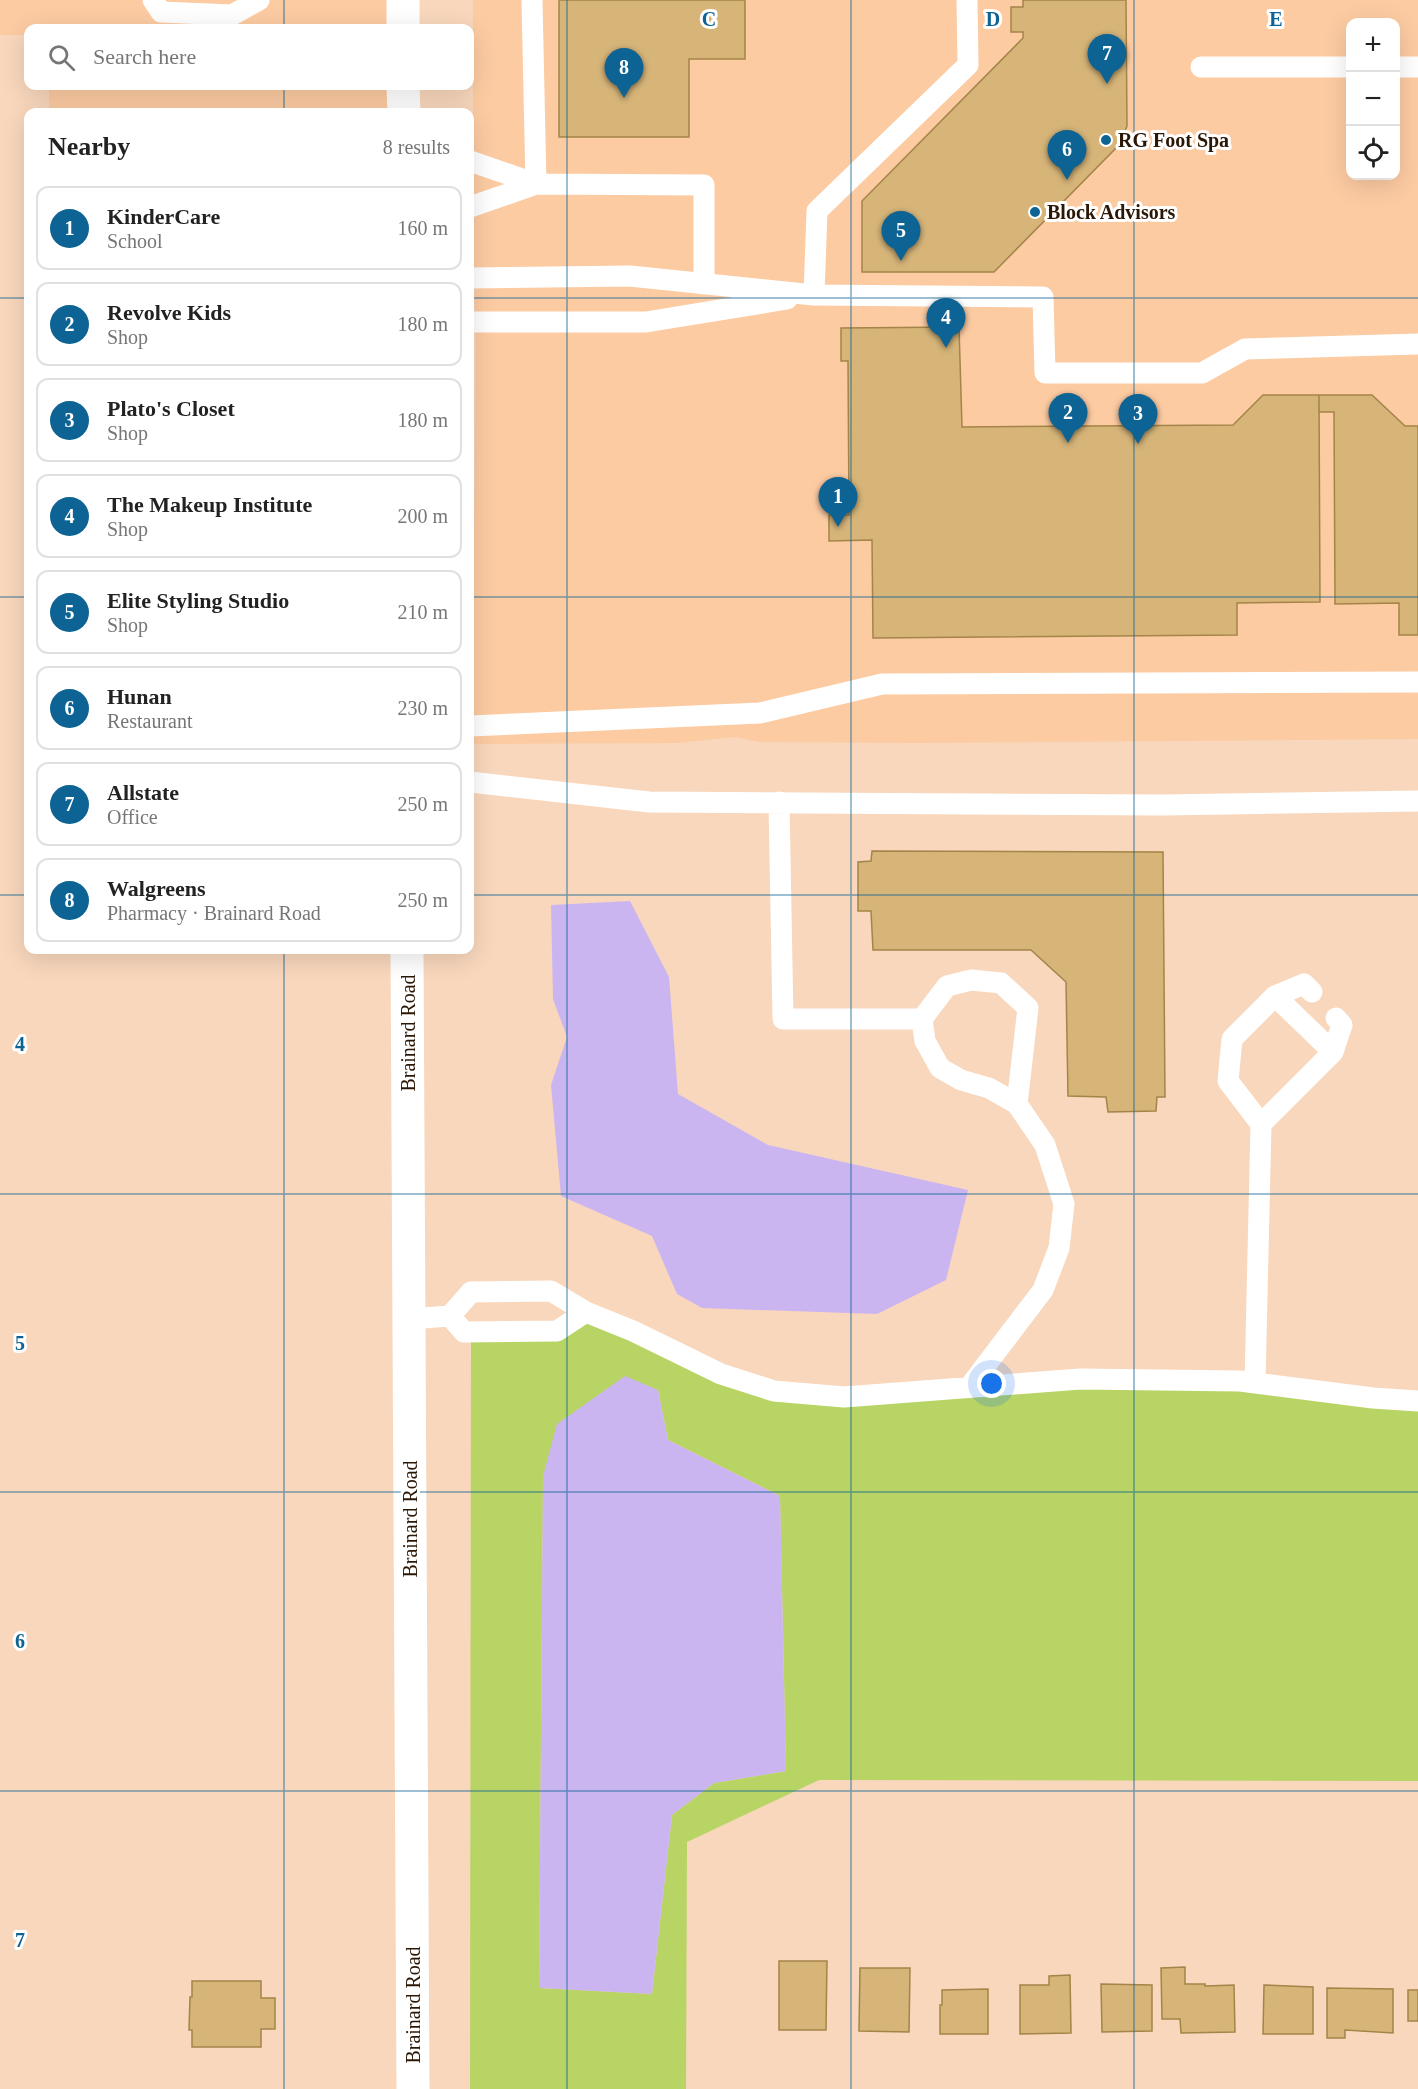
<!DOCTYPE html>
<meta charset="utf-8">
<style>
body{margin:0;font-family:Georgia,serif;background:#f6f6f6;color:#222}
.controls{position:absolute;right:18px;top:18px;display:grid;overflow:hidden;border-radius:12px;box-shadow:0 6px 24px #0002}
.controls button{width:54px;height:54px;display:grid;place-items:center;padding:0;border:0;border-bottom:2px solid #e0e0e0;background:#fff;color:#222;font:30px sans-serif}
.you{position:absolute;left:992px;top:1384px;width:21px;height:21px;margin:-15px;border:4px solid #fff;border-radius:50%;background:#1a73e8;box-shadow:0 0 0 9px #1a73e833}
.badge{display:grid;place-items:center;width:39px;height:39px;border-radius:50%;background:#0d6394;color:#fff;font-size:20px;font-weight:700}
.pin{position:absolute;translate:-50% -50px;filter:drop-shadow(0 2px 3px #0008)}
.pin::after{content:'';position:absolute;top:32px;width:21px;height:18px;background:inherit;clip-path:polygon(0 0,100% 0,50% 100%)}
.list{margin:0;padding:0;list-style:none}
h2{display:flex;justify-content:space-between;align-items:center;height:78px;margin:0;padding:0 24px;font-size:26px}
h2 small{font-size:20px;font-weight:400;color:#767676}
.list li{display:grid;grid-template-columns:39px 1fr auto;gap:18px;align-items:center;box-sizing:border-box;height:84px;margin:0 12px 12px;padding:0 12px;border:2px solid #e0e0e0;border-radius:12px}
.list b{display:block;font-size:22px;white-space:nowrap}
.list p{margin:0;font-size:20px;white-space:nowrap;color:#767676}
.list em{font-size:20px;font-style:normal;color:#767676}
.icon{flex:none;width:33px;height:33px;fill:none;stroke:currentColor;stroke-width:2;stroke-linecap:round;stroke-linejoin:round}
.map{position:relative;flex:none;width:1418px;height:2089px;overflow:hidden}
.search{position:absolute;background:#fff;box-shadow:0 6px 24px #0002;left:24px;top:24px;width:450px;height:66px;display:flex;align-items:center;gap:15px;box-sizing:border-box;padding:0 21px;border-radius:12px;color:#767676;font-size:22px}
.panel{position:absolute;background:#fff;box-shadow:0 6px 24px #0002;left:24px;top:108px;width:450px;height:846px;border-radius:12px}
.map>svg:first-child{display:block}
</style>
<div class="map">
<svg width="1418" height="2089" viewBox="0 0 1418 2089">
<rect width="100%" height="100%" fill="#f8d7bc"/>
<path fill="#fccba2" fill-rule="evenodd" d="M0,0H403V28H28V35H0Z
M473,0H1418V739L917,743L759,742L735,737L677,743L472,744L476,345L473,248ZM1350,22H1396V176H1350Z
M49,86H403L404,112H49Z"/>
<path fill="#b7d465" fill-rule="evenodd" d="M586,1312L774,1391L1080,1379L1418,1401V1781L819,1780L687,1842L686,2089H470L471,1332L557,1331ZM658,1390L668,1440L780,1496L786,1771L714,1783L672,1815L652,1994L539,1988L543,1476Z"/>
<path fill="#cbb5f1" d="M630,901L669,977L678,1094L768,1145L968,1190L946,1280L877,1314L702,1308L677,1294L652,1236L561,1196L551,1085L567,1037L553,999L551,905Z
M625,1376L658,1390L668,1440L780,1496L786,1771L714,1783L672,1815L652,1994L539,1988L543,1476L557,1424Z"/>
<path fill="#d7b579" stroke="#a48448" stroke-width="1.5" d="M559,0H745V59H689V137H559Z
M1023,0H1126L1127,126L1119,145L994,272H862V201L1023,38V32H1011V7H1023Z
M959,327L962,427L1233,425L1263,395H1319L1320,602L1237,603V635L873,638L872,540L829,541V515H849L848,361H841V328Z
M1319,395H1372L1405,426H1418V635H1399V603L1335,604L1334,412H1319Z
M872,851L1163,852L1165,1097H1157L1156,1111L1108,1112L1106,1097L1068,1096L1066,982L1031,950H873L871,911H858V862L871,861Z
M779,1961H827L826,2030H779Z
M1185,1967V1984H1205V1986L1234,1985L1235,2032L1181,2033L1180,2019H1162L1161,1968Z
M860,1968H910L909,2032L859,2031Z
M1070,1975L1071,2033L1020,2034V1985H1049V1976Z
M192,1981H261V1998H275V2029H261V2047H192V2030H189L190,1997H192Z
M1101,1984L1152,1985V2031L1102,2032Z
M1264,1985L1313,1987V2034H1263Z
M1327,1988L1393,1989V2033L1345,2030V2038H1327Z
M988,1989V2034H940V2005H942V1990Z
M1408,1990H1418V2021H1408Z"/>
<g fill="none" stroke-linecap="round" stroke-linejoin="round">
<path stroke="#fff" stroke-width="21" d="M153,0L161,12L232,15L259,0
M532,0L536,184L704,185V284
M1201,67H1350
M1396,67H1418
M470,161L536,184L470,207
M470,278L630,276L814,295L1043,297L1045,373H1202L1245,349L1418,344
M814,295L817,211L968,65L967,0
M470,322H646L787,299
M470,726L760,713L882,684L1418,682
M470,782L649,802L1163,805L1418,801
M779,802L783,1019H922L925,1041L940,1068L961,1080L989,1088L1017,1104L1045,1145L1064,1204L1059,1248L1043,1290L970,1386
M1275,996L1304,984L1312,992
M922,1019L947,986L971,980L1001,983L1028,1008L1017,1104
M1333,1052L1342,1025L1336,1018
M586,1312L633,1331L721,1374L774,1391L844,1397L1080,1379L1240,1381L1373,1398L1418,1401
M409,1319L450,1316L471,1292L551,1291L586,1312L557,1331L464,1332L450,1316
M1255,1383L1261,1124L1228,1081L1232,1039L1275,996L1333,1052L1261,1124"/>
<path stroke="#fff" stroke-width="33" d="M403,0V28
M403,86L404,112
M407,950L413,2089"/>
</g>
<path fill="none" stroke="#0d6394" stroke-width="1.5" stroke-opacity="0.55" d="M284,0V28M567,0V2089M851,0V2089M1134,0V2089M284,86V112M0,298H28M470,298H1418M0,597H28M470,597H1418M0,895H28M470,895H1418M284,950V2089M0,1194H1418M0,1492H1418M0,1791H1418"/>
<g fill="#0d6394" stroke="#fff" stroke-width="2">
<circle cx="1106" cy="140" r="6"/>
<circle cx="1035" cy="212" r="6"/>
</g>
<g text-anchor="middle" stroke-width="6" stroke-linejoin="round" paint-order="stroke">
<g font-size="20" font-weight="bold" fill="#2b1705" stroke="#fff" text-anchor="start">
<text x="1118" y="147">RG Foot Spa</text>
<text x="1047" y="219">Block Advisors</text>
</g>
<g font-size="20" fill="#2b1705" stroke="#fff">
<text transform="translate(408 1033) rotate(-90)" y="7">Brainard Road</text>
<text transform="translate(410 1519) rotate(-90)" y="7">Brainard Road</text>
<text transform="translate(413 2005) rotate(-90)" y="7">Brainard Road</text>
</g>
</g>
<g font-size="20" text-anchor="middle" font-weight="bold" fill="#0d6394" stroke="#fff" stroke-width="6" stroke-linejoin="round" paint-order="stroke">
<text x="709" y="26">C</text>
<text x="993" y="26">D</text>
<text x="1276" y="26">E</text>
<text x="20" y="1051">4</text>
<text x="20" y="1350">5</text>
<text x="20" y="1648">6</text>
<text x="20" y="1947">7</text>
</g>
</svg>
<div class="controls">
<button>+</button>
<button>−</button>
<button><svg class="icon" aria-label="locate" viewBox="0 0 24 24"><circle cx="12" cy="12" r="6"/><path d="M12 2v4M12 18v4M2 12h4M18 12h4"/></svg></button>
</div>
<div class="you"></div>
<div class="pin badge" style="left:838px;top:527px">1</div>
<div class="pin badge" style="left:1068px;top:443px">2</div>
<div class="pin badge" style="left:1138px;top:444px">3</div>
<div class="pin badge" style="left:946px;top:348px">4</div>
<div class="pin badge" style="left:901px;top:261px">5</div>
<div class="pin badge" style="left:1067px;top:180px">6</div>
<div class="pin badge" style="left:1107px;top:84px">7</div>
<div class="pin badge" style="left:624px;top:98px">8</div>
<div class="search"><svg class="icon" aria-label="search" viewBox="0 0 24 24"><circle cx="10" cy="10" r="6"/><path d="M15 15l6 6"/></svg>Search here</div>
<section class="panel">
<h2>Nearby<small>8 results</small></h2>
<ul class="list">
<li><span class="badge">1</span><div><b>KinderCare</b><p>School</p></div><em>160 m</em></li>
<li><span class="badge">2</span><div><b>Revolve Kids</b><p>Shop</p></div><em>180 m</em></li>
<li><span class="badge">3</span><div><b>Plato's Closet</b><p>Shop</p></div><em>180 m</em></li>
<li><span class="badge">4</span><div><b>The Makeup Institute</b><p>Shop</p></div><em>200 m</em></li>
<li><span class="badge">5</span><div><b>Elite Styling Studio</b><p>Shop</p></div><em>210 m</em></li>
<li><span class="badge">6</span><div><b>Hunan</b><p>Restaurant</p></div><em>230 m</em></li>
<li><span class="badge">7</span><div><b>Allstate</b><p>Office</p></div><em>250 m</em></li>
<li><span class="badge">8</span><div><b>Walgreens</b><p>Pharmacy · Brainard Road</p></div><em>250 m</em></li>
</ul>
</section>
</div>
